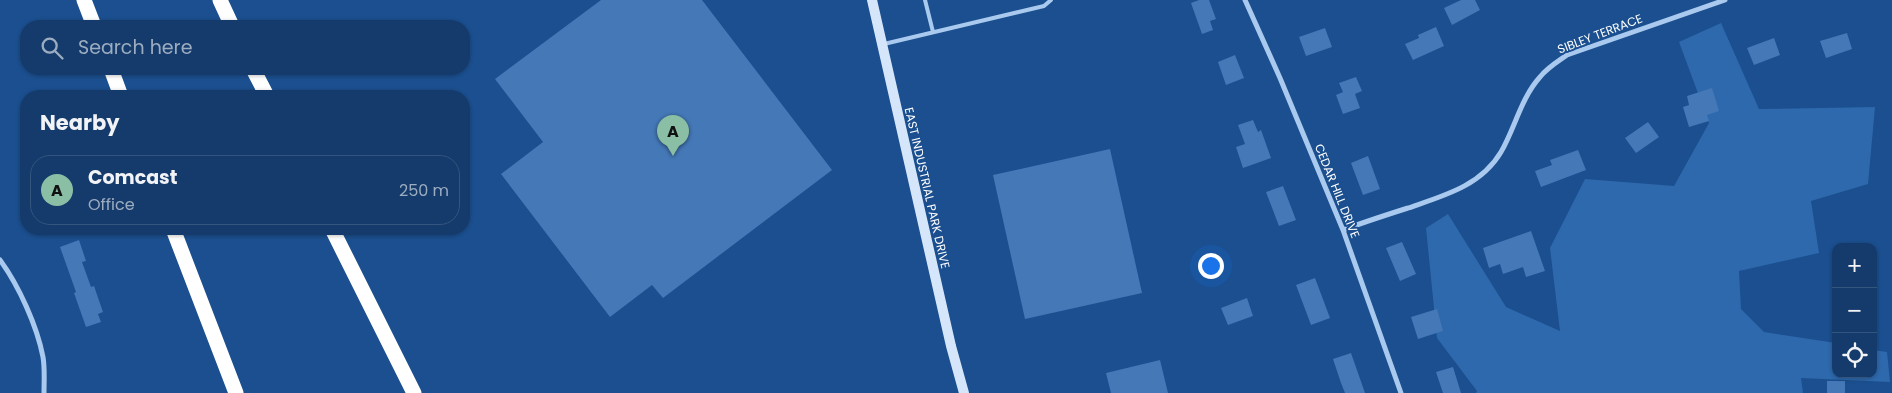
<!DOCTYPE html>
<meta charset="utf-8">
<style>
body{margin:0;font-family:Poppins,sans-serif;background:#1d4271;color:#f1f3f6}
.controls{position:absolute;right:15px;bottom:15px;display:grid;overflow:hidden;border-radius:10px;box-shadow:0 1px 4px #0004}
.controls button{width:45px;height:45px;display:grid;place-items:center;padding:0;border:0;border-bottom:1px solid #33557e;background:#143b6b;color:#f1f3f6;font:25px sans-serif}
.you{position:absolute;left:1210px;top:265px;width:18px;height:18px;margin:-12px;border:4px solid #fff;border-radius:50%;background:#1a73e8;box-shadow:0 0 0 8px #1a73e833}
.badge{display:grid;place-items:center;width:32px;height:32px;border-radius:50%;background:#8abfa5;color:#111;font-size:16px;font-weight:700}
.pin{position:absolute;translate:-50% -41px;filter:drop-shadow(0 1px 2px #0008)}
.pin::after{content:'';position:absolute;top:26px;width:18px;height:15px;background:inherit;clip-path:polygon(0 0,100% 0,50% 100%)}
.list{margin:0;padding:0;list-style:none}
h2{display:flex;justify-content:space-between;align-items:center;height:65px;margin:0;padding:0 20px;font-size:21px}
h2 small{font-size:16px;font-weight:400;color:#9dadc1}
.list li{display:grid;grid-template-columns:32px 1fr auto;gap:15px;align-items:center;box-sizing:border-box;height:70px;margin:0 10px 10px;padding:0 10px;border:1px solid #33557e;border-radius:20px}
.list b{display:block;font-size:19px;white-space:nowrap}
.list p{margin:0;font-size:16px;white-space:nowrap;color:#9dadc1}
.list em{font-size:16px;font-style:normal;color:#9dadc1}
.icon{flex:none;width:28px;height:28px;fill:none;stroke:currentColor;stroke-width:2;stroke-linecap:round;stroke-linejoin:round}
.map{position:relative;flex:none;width:1892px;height:393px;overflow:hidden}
.search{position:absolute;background:#143b6b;box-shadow:0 1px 4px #0004;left:20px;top:20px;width:450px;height:55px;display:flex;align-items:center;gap:12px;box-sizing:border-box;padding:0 18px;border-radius:20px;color:#9dadc1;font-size:19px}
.panel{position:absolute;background:#143b6b;box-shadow:0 1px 4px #0004;left:20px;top:90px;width:450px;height:145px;border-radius:20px}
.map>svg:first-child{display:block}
</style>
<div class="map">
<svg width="1892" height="393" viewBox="0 0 1892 393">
<rect width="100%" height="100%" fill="#1b4f8f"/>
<path fill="#2e69ad" d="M1721,23L1759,109L1875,107L1868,184L1811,201L1819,253L1739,271L1741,309L1764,332L1836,343V374H1873V350L1887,352L1890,382L1801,378L1803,393H1476L1477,391L1437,338L1426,228L1448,214L1506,307L1560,331L1550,248L1585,179L1674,186L1709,123L1679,42Z"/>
<path fill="#4478b7" d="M601,0H702L832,170L663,298L652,285L610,317L501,174L543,142L495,79Z
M1199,0H1209L1216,19L1210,21L1213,30L1202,34L1191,3Z
M1461,0H1475L1480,10L1452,25L1444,8Z
M1436,27L1444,46L1413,60L1405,44L1419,38L1418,35Z
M1325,28L1332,47L1306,56L1299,37Z
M1847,33L1852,49L1826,58L1820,41Z
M1774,38L1780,55L1754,65L1747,48Z
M1235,55L1244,78L1226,85L1218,62Z
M1356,77L1362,91L1355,94L1360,108L1343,114L1336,95L1343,92L1339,83Z
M1712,88L1719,111L1707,115L1709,121L1689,127L1683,107L1689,105L1687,96Z
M1253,120L1258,132L1261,130L1271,158L1243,168L1236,147L1245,144L1238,125Z
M1648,122L1659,137L1636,153L1625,138Z
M1110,149L1142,293L1025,319L993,175Z
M1578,150L1586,170L1541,187L1535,171L1552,165L1550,160Z
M1368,156L1380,189L1363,195L1351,163Z
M1283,186L1296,220L1279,226L1266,192Z
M1531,231L1545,271L1526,277L1523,267L1503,274L1500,264L1489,268L1483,248Z
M79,240L86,261L82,262L91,287L94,286L103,312L98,314L101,322L86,327L74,293L76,292L60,247Z
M1402,242L1416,274L1400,281L1386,248Z
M1315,278L1330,318L1311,325L1296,285Z
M1247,298L1253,316L1228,325L1221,308Z
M1437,309L1443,331L1418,339L1411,317Z
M1351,353L1365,393H1345L1341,383L1333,359Z
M1160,360L1168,393H1111L1106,373Z
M1453,367L1461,393H1443L1436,372Z
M1827,381H1845V393H1827Z"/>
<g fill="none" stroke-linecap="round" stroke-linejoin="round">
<path stroke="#a9c9ee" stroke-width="4" d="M925,0L933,32
M884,44L1044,6L1051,0"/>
<path stroke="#a9c9ee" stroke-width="5" d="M1245,0L1280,78L1343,230L1401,393
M1343,230C1364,222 1386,215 1408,208C1443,196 1481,186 1501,152C1515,128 1521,98 1540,77C1547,68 1557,62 1567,55L1725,0
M0,260C19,286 37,326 43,357C45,369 44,381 44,393"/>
<path stroke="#d6e6fa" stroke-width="10" d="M872,0L951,346L964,393"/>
<path stroke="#fff" stroke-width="15" d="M84,0L94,26
M220,0L232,26
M111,69L121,96
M253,69L267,96
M173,229L236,393
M332,229L414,393"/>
</g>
<g text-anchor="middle" stroke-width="4" stroke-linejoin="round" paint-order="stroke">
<g font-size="12" fill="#fff" stroke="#1b4f8f">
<text transform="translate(1600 34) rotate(-21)" y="4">SIBLEY TERRACE</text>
<text transform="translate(927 188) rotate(77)" y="4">EAST INDUSTRIAL PARK DRIVE</text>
<text transform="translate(1337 191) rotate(68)" y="4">CEDAR HILL DRIVE</text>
</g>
</g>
</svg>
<div class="controls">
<button>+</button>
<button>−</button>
<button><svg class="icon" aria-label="locate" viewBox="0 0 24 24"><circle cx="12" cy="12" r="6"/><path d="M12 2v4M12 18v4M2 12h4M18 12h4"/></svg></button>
</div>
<div class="you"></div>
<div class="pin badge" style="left:673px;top:156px">A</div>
<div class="search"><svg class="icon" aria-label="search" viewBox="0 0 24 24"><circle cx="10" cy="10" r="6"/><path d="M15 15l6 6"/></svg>Search here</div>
<section class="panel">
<h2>Nearby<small></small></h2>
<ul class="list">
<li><span class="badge">A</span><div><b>Comcast</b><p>Office</p></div><em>250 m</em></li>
</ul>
</section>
</div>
